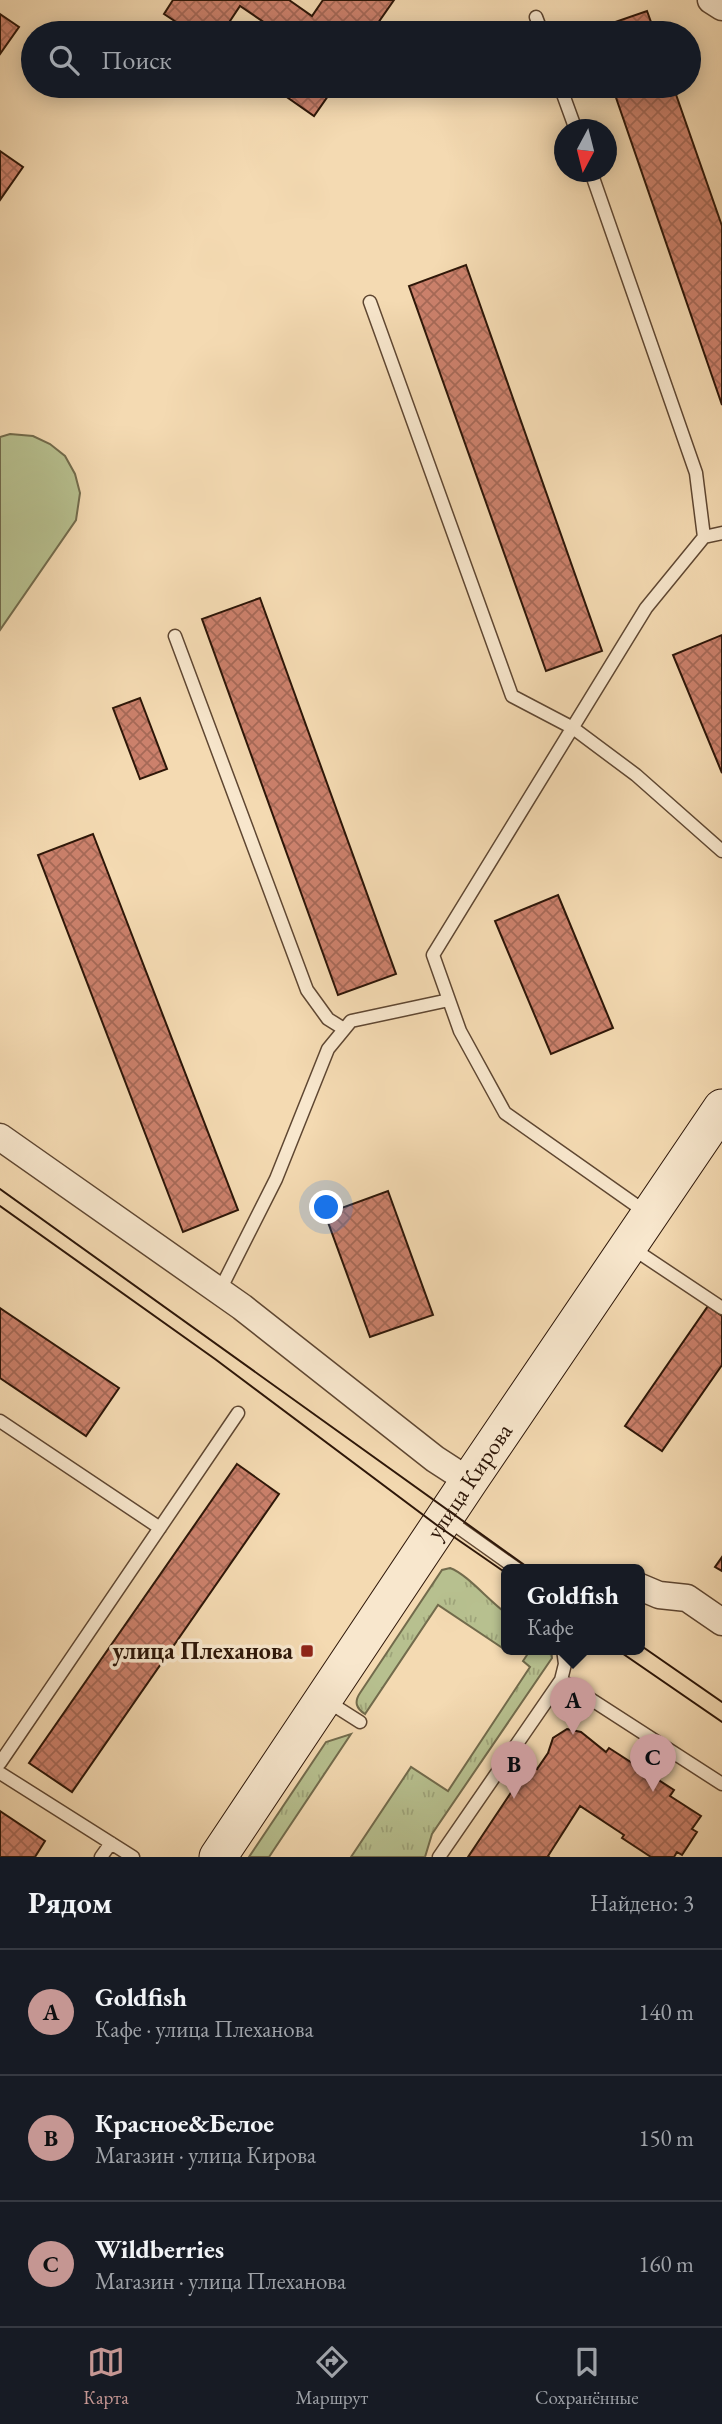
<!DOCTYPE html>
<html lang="ru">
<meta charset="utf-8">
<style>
body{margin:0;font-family:"EB Garamond",serif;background:#20242c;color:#f1f3f6}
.compass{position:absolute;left:554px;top:119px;width:63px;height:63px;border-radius:50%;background:#171b24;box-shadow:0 4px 18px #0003;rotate:187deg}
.you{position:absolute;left:327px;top:1208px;width:24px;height:24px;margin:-18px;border:5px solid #fff;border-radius:50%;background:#1a73e8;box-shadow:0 0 0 10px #1a73e833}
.badge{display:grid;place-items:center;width:46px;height:46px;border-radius:50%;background:#c59692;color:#111;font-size:23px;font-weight:700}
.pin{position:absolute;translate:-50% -58px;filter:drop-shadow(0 2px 4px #0008)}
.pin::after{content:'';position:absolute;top:37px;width:24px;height:21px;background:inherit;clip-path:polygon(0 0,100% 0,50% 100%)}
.popup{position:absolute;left:501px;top:1564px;width:144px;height:91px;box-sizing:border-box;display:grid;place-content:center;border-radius:10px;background:#171b24;filter:drop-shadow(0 2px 5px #0005);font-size:23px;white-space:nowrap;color:#9ea1a6}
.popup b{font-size:26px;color:#f1f3f6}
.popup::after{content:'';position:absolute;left:50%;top:100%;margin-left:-14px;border:14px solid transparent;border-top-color:#171b24}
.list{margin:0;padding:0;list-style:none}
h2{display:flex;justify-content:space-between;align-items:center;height:91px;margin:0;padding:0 28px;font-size:30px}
h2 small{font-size:23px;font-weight:400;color:#9ea1a6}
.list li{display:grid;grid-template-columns:46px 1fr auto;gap:21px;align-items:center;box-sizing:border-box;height:126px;padding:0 28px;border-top:2px solid #363941}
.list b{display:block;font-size:26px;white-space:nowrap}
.list p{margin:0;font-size:23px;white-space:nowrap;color:#9ea1a6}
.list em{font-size:23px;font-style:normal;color:#9ea1a6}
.icon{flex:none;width:38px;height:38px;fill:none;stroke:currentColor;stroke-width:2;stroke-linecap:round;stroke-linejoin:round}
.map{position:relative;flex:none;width:722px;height:1857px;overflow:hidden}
.search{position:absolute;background:#171b24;box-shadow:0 4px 18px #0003;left:21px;right:21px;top:21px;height:77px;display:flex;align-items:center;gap:18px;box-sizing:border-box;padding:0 24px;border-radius:38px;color:#9ea1a6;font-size:26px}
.sheet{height:469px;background:#171b24}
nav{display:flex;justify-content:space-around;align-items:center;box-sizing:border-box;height:98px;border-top:2px solid #363941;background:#171b24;font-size:19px;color:#9ea1a6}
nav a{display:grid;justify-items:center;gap:4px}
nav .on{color:#c59692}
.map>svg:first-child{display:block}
</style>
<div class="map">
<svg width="722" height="1857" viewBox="0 0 722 1857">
<defs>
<pattern id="grass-tufts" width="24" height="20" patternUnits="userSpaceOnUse" patternTransform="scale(1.75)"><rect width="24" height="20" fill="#b7c08f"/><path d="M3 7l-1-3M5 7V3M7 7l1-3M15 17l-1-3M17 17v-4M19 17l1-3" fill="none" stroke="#9ea47a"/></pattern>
<pattern id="building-cross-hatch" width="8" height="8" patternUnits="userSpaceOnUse" patternTransform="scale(1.75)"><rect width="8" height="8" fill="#cc816c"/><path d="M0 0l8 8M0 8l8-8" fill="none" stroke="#a66957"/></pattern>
</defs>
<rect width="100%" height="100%" fill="#f4dab2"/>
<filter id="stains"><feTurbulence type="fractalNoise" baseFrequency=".00286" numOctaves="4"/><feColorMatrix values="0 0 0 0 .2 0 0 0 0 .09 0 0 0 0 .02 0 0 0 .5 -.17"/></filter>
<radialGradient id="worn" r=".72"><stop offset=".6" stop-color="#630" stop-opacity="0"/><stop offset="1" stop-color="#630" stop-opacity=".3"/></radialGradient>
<path fill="url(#grass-tufts)" stroke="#726b4c" stroke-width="2" d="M450,1568C467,1574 489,1601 506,1613V1644L504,1649L438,1605L365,1714C356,1708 354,1702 360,1693L442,1570Z
M531,1649H551L552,1658L432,1834L425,1857H351L411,1767L448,1791L530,1667L523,1661Z
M351,1734L269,1857H249L326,1742Z"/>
<path fill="#b7c08f" stroke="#726b4c" stroke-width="2" d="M10,434L33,436L50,444L65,456L75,474L80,493L76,520L0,630V437Z"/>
<path fill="url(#building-cross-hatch)" stroke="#2d1608" stroke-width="2" d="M173,0H289L312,16L323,0H394L371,33H280L240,6L222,33H193L164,14Z
M647,11L655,33H594L592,30Z
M0,14L19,27L0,54Z
M271,86H335L314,116Z
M612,86H673L722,226V405Z
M0,151L23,167L0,200Z
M466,265L602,651L546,671L409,286Z
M260,598L396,974L338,995L202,619Z
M722,635V773L673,655Z
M140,698L167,769L140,779L113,708Z
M93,834L238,1210L183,1232L38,855Z
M558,895L613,1028L551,1054L495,921Z
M388,1191L433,1315L370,1337L325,1214Z
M708,1306L722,1316V1365L662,1451L625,1426Z
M0,1308L119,1388L86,1436L0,1378Z
M237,1464L279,1494L72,1792L29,1763Z
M722,1557V1571L715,1567Z
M567,1729L581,1732L606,1752L609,1748L674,1790L670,1796L701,1816L692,1829L697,1832L682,1855L677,1852L674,1857H651L622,1838L624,1835L580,1806L548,1856L549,1857H468L516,1785L519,1788L534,1767L537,1769L548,1753L553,1738Z
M0,1811L45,1841L35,1857H0Z"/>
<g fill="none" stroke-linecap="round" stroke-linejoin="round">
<defs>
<path id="service" d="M536,17L542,33
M560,86L576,130
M591,172L696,473L704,537L722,533
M370,302L512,696L573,728L636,775L722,851
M175,636L307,990L328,1019L344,1029
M647,1213L505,1113L460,1031L433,955L646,608L704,537
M632,1248L722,1308
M219,1292L276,1179L328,1049L351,1021L449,1000
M0,1421L160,1528
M448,1520L517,1569
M563,1649L565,1664L561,1680L722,1784
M327,1701L360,1722
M0,1763L238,1413
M0,1773L133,1857
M101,1857L111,1843
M439,1857L561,1680"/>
<path id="minor" d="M711,0L722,7
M0,1137L242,1307L435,1459L469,1481
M640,1587L659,1595L687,1598L722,1622"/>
<g id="secondary">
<path id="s1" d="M218,1857L469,1481L722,1108"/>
</g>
</defs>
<use href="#service" stroke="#5f4732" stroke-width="15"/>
<use href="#minor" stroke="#5f4732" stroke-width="29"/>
<use href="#secondary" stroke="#2d1608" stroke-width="39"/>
<use href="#service" stroke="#f8e7cd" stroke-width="12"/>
<use href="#minor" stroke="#f8e7cd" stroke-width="26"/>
<use href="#secondary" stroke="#f8e7cd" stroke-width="37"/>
<path stroke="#2d1608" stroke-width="2" d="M0,1189L530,1569
M0,1206L215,1359L438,1526L506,1573
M640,1645L722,1702
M616,1649L722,1722"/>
</g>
<rect fill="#8f2418" stroke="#f8e7cd" stroke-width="2.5" x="300" y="1644" width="14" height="14" rx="3.5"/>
<g text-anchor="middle" stroke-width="7" stroke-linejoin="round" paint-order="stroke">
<g font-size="24" fill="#2d1608" stroke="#f8e7cd">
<text dy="8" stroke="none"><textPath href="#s1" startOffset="452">улица Кирова</textPath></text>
</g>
<g font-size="24" font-weight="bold" fill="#2d1608" stroke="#f8e7cd" text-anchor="end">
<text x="293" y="1659">улица Плеханова</text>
</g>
</g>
<rect width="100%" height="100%" filter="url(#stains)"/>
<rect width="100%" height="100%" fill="url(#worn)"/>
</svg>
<svg class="compass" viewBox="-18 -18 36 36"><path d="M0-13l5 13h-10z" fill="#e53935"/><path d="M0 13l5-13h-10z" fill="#9ea1a6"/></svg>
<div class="you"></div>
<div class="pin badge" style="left:573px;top:1735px">A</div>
<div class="popup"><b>Goldfish</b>Кафе</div>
<div class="pin badge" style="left:514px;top:1799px">B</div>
<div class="pin badge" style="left:653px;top:1792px">C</div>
<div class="search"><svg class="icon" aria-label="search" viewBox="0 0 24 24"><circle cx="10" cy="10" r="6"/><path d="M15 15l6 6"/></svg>Поиск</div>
</div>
<section class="sheet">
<h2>Рядом<small>Найдено: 3</small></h2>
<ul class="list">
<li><span class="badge">A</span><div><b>Goldfish</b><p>Кафе · улица Плеханова</p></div><em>140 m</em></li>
<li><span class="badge">B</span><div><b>Красное&amp;Белое</b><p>Магазин · улица Кирова</p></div><em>150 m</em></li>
<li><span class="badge">C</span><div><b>Wildberries</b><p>Магазин · улица Плеханова</p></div><em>160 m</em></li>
</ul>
</section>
<nav>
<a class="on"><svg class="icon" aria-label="map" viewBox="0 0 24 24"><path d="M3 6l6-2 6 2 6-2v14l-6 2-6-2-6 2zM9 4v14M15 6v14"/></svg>Карта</a>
<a><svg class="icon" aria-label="directions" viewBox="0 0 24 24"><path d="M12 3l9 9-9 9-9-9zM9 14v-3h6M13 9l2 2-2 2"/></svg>Маршрут</a>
<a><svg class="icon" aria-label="saved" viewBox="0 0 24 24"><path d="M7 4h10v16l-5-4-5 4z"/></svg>Сохранённые</a>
</nav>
